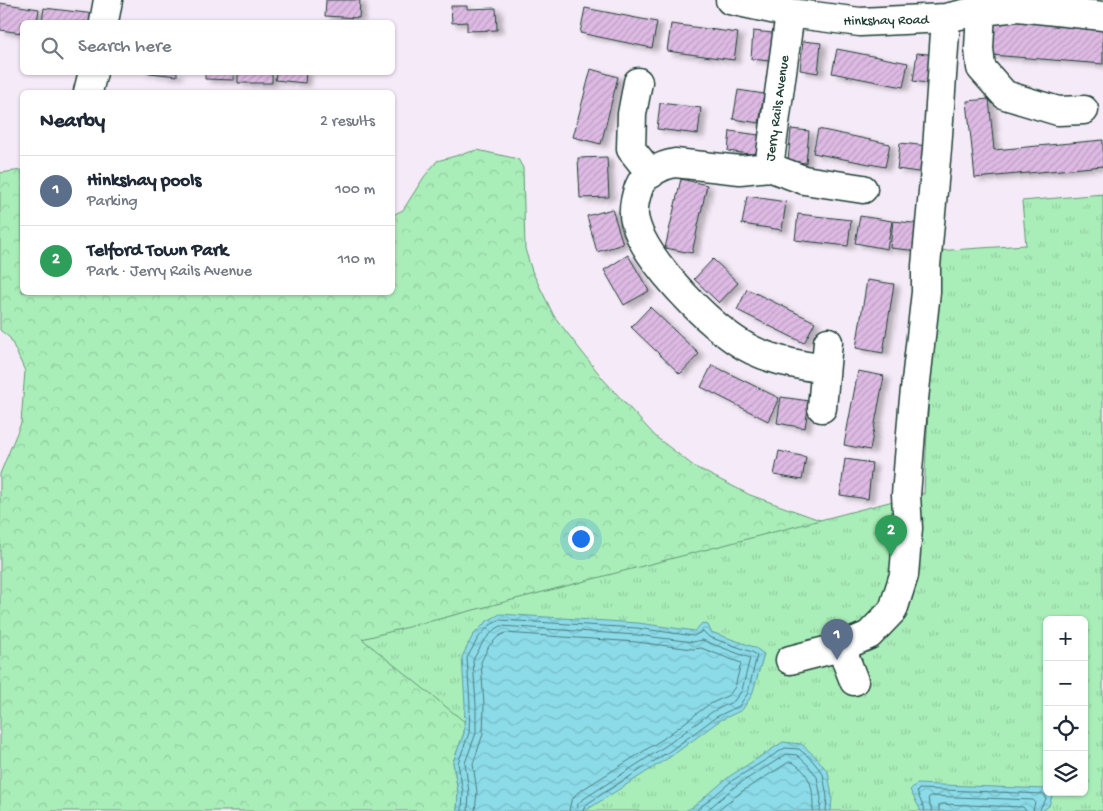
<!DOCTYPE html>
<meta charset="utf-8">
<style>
body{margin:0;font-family:"Gochi Hand",sans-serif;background:#f2f2f3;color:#1f2937}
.controls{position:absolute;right:15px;bottom:15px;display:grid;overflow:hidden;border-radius:8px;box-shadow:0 1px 4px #0004}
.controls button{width:45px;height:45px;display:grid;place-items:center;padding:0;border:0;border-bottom:1px solid #e0e1e3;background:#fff;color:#1f2937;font:25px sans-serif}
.you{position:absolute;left:580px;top:538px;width:18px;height:18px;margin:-12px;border:4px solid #fff;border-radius:50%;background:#1a73e8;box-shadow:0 0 0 8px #1a73e833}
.badge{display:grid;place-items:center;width:32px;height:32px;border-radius:50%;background:#c8321e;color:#fff;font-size:16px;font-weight:700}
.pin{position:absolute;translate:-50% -41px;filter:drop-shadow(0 1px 2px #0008)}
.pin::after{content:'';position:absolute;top:26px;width:18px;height:15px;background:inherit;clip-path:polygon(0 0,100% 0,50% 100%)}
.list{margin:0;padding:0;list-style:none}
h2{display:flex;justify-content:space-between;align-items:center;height:65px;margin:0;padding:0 20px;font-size:21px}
h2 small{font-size:16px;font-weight:400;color:#747a83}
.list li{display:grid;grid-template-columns:32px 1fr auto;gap:15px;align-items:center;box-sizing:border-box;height:70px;padding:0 20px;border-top:1px solid #e0e1e3}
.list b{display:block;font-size:19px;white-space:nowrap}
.list p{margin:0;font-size:16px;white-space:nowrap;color:#747a83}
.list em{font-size:16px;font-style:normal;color:#747a83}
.icon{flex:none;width:28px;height:28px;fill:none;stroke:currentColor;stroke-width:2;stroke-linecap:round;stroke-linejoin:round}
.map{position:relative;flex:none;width:1103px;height:811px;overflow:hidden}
.search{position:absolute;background:#fff;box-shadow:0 1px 4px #0004;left:20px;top:20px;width:375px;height:55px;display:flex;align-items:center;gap:12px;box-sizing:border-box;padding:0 18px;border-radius:8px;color:#747a83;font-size:19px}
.panel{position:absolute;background:#fff;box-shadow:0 1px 4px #0004;left:20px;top:90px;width:375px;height:205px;border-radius:8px}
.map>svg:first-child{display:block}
</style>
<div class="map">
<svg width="1103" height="811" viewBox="0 0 1103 811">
<defs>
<pattern id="forest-crowns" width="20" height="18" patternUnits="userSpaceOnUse" patternTransform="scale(1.25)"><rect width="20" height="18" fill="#a9eeb9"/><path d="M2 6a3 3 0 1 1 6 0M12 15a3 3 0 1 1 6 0" fill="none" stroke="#91cda0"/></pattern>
<pattern id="park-tufts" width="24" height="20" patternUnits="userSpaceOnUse" patternTransform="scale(1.25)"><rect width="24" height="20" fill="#a9eeb9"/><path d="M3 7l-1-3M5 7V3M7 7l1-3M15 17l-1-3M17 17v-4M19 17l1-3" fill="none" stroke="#91cda0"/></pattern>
<pattern id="water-waves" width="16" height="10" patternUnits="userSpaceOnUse" patternTransform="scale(1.25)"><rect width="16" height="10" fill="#8cdbe9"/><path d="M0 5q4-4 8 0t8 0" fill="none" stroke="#78bdc8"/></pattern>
<pattern id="building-hatch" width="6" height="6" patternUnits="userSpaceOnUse" patternTransform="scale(1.25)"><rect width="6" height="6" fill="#ddb9e3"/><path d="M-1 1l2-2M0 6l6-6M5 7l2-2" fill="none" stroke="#bda0c3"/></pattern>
<filter id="shadow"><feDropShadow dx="5.5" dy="3" stdDeviation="2.5" flood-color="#0004"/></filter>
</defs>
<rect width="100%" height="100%" fill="#f5eaf7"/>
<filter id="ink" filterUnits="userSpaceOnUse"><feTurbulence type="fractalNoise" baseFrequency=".02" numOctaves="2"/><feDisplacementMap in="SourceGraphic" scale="10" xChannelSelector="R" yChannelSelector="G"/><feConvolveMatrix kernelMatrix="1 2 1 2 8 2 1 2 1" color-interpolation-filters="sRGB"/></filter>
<g filter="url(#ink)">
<path fill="url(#forest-crowns)" stroke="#649676" d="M477,150L518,159L523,168L525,249L532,271L554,316L603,379L656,437L695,467L750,495L820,520L885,535L465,705L464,733L453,762L458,792L457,811H0V474L21,423L25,371L10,338L0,330V173L22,170V292H392L393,215L403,210L424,177L437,161Z"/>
<path fill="url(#park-tufts)" stroke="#649676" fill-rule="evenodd" d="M1103,194V811H575L362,639L924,493L936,251L1026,245L1022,201ZM1047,620H1084V792H1047Z"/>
<path fill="url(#water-waves)" stroke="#609ca1" d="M500,614L638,623L695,631L702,623L708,625L711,632L754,647L764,654L752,695L742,710L719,721L673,755L585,811H457L458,792L453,762L464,733L465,705L462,657L473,635L487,621Z
M783,742L801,744L816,757L828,772L832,797L831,811H685L693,807L730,776Z
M916,784L1047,789V792H1049L1052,796L1049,806L1042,811H921L910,790Z"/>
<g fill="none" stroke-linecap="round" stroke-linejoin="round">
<path stroke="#4b7c7c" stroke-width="1" d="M462,811L463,792L458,763L469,733L470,705L467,658L478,638L490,625L500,620L637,628L694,636L703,631L709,637L752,652L757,655L748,693L739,706L716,717L670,751L585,805L583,811
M468,811L469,792L465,763L476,733V705L473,660L483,642L494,630L501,626L637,635L693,642L702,640L750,658L742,690L734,701L712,712L667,745L582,800L578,804L576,811
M475,811L477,792L473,764L483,734L484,705L481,662L489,646L499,636L505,633L636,642L693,649L701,648L741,663L735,687L729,695L708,705L663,739L577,793L571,801L569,811
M696,811L733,780L785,748L799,749L812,760L823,774L827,797L826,811
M706,811L737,785L787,754L797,755L808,765L817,777L821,798L820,811
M718,811L741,792L789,762C794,762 795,764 799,767C813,779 813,793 813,811
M925,811L917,792L919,789L1044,794L1046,798C1045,803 1040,806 1040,811
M932,811L928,799L930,796L1033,800L1035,802L1033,811
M939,811V805L941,804L1023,807L1026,811"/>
</g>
<path fill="url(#building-hatch)" stroke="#1f3d34" filter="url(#shadow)" d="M326,0H360L359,18L325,16Z
M0,3L39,9L37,22H22V33L0,30Z
M451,6H467V9L496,8L497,30L467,31V22L452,23Z
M44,8L95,14L94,22H42Z
M585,8L657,22L652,48L580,33Z
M995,16L1103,25V64L991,55Z
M671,24L738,33L734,60L667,51Z
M753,31L773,33L770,61L751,59Z
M803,41L821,43L818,73L800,70Z
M837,49L908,63L903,87L832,73Z
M917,53L938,55L934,84L913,81Z
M591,69L618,77L601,144L573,137Z
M141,72H177V76Z
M205,72H234V80L205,79Z
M238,72H272V83H238Z
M276,72H306L305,83L275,80Z
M738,90L764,94L759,123L733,119Z
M989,99L994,150L1103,140V166L975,178L967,101Z
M660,103L701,108L698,134L657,129Z
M791,129L809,131L806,163L788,161Z
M818,129L890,144L885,167L813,153Z
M730,131L759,135L757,155L728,151Z
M900,143L928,146L925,173L897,169Z
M607,157L609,197L580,198L578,158Z
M681,179L707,185L692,253L665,248Z
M747,196L786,202L782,230L742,224Z
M612,209L623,244L597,252L587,216Z
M798,214L851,220L848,246L795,240Z
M860,216L892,221L887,249L855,243Z
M893,221L922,224L919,251L890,248Z
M628,255L649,291L624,305L604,270Z
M713,259L738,283L719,303L694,279Z
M867,280L894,284L883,353L856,348Z
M747,289L815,322L804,343L737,310Z
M650,307L699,354L680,374L631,327Z
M712,365L779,398L768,421L701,387Z
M858,371L884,376L870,450L844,445Z
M781,397L809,401L805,428L777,423Z
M779,451L806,457L802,480L774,475Z
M845,459L872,463L868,499L840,495Z"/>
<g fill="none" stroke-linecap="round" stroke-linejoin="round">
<defs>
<path id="minor" d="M730,0L790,13L860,22L946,18L973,12L1018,7L1103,16
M981,12L979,48L981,68L1005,95L1058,111L1084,110
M790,13L769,167L740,170L675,163C662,165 644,174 639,187C635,198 632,210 635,221C644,259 703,318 735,340C762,359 793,364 825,369
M104,22L108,0
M638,82L632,114L631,149L651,174
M88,92L93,72
M769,167L804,180L863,189
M822,408L828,342
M790,660L841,647
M854,681L841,647L869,635L893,610L904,575L908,528L906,495L913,408L926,292V266L937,149L946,18"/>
</defs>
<use href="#minor" stroke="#1f3d34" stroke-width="31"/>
<use href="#minor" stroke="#fff" stroke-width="28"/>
</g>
</g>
<g text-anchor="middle" stroke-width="4.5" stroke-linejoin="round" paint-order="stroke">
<g font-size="14" fill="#1f3d34" stroke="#fff">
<text transform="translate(886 19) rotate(-1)" y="5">Hinkshay Road</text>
<text transform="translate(776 108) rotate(-82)" y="5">Jerry Rails Avenue</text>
</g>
</g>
</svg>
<div class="controls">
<button>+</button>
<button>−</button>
<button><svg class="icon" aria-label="locate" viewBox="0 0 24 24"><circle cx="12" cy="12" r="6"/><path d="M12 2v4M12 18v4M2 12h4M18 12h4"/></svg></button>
<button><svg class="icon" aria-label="layers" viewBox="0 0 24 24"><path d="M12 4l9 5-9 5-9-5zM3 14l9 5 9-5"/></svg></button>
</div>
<div class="you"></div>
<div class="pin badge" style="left:837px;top:660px;background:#5c6f8a">1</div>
<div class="pin badge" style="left:891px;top:556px;background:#2e9e5b">2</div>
<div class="search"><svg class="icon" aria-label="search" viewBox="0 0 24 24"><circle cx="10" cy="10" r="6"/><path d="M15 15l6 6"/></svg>Search here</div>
<section class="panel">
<h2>Nearby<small>2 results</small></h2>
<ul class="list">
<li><span class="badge" style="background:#5c6f8a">1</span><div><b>Hinkshay pools</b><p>Parking</p></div><em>100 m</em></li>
<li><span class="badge" style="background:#2e9e5b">2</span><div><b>Telford Town Park</b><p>Park · Jerry Rails Avenue</p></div><em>110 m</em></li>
</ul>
</section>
</div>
